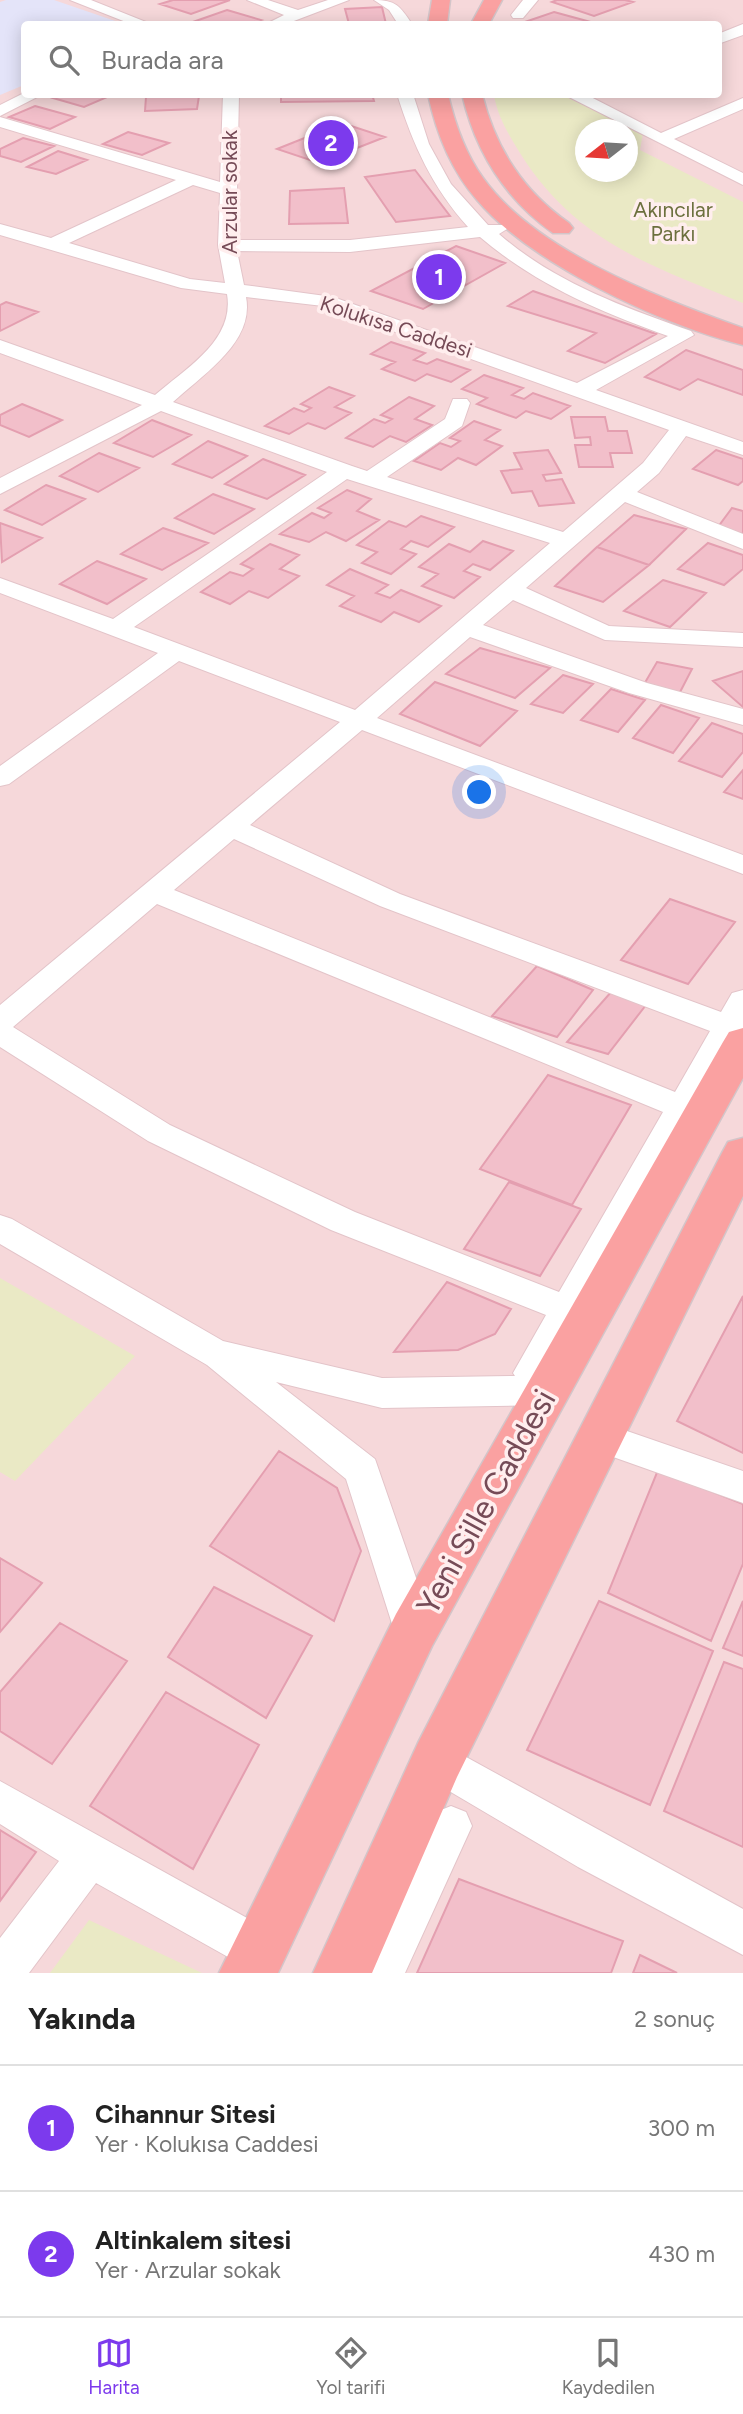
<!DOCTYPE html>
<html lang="tr">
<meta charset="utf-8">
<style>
body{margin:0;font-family:Figtree,sans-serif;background:#f6f6f6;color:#222}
.compass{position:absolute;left:575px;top:119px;width:63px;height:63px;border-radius:50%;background:#fff;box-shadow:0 4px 18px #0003;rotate:253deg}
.you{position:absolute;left:480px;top:793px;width:24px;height:24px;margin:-18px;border:5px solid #fff;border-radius:50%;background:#1a73e8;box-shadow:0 0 0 10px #1a73e833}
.badge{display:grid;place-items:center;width:46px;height:46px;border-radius:50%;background:#7c3aed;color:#fff;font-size:23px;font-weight:700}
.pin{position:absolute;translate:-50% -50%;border:4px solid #fff;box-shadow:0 2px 7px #0006}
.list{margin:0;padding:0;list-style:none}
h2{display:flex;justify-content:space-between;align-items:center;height:91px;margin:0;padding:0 28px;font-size:30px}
h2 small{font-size:23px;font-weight:400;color:#767676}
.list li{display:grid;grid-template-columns:46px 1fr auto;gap:21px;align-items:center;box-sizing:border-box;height:126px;padding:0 28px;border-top:2px solid #e0e0e0}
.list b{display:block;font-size:26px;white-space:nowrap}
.list p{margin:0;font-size:23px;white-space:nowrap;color:#767676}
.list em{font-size:23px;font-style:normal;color:#767676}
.icon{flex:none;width:38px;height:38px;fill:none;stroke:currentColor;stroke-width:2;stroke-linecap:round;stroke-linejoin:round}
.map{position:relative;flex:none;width:743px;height:1973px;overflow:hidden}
.search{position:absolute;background:#fff;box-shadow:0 4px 18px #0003;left:21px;right:21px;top:21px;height:77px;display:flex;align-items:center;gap:18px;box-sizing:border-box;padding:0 24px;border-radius:7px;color:#767676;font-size:26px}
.sheet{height:343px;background:#fff}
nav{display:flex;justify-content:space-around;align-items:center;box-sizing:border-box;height:98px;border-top:2px solid #e0e0e0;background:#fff;font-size:19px;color:#767676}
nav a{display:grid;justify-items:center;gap:4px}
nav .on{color:#7c3aed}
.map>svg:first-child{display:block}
</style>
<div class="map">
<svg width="743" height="1973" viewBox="0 0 743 1973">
<rect width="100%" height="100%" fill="#fce7e7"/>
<path fill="#f6d8da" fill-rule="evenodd" d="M0,0H743V1973H0ZM24,24H718V94H24ZM586,130H628V172H586Z"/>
<path fill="#e4e4f9" d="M6,0H54L124,24H24V85L0,95V2Z"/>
<path fill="#eae9c5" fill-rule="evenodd" d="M494,95H562L643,133L640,150L743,202V303C651,266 575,241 520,153C508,133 498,118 494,95ZM586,130H628V172H586Z
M0,1278L135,1356L15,1481L0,1472Z
M89,1920L202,1973H50Z"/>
<path fill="#f2bfca" stroke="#e49fb0" stroke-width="2" d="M173,0H230L191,14L160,4Z
M557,0H625L633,2L594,16L552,2Z
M382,7L386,24H349L345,9Z
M227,10L261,20L248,24H187Z
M554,12L598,24H519Z
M62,94H92L105,98L84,107L53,98Z
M281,94H372L374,101L281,102Z
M199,96L197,109L145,111L146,97Z
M35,106L75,117L50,129L9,117Z
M342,123L385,137L319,163L277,149Z
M128,132L169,143L142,155L103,144Z
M23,138L54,146L21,162L0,156V149Z
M58,151L87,160L56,174L27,167Z
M415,170L450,216L396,222L365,177Z
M344,188L348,223L289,224L290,191Z
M456,246L505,263L423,309L371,291Z
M533,291L656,334L605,363L568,351L596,333L508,306Z
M6,302L38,312L0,331V305Z
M391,342L425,353L414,360L427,364L437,359L470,370L451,382L427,374L415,381L382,369L395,362L371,354Z
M686,350L743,370V395L698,379L680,390L645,377Z
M484,375L523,388L512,395L524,399L533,393L570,406L551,419L526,411L516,418L477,404L487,398L462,389Z
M329,387L354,396L335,407L351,413L325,429L308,423L289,434L265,426L294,408L304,412L311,408L301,404Z
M409,397L434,406L415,419L432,425L406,442L390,436L373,447L346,438L374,419L385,423L392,419L381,415Z
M22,404L62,420L29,437L0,425V415Z
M571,417H605L608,431H627L632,453H610L613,467H579L575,445H591L590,437L575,438Z
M152,420L191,435L153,457L114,443Z
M474,421L500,430L485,440L502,446L476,465L458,458L441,470L414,461L440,443L451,447L460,441L450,438Z
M208,441L247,456L212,478L173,464Z
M548,450L561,473L543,475L546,481L562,479L574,503L539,506L532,491L512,493L501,471L522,469L514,453Z
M716,450L743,459V481L738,485L693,469Z
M99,453L139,468L98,492L60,476Z
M263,459L305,475L267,499L225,484Z
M46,485L85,499L42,525L5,510Z
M347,490L371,499L357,511L379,520L346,541L326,532L309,542L280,534L312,513L324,518L331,513L318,508Z
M213,494L254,509L214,534L175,518Z
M732,508L743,511V534L718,527Z
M634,515L686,529L649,565L597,547Z
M421,516L454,527L428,547L411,541L401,549L416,554L391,574L362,563L377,552L357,545L389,521L406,527Z
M0,523L42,538L2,562Z
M163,528L208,543L162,570L121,554Z
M483,541L513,551L490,570L473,564L464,571L480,577L454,598L422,586L438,574L419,567L449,544L470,552Z
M708,543L743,555V569L724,585L678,569Z
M270,544L299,555L280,569L299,576L268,598L249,591L230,604L201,592L230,572L243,576L253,569L241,564Z
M597,547L649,565L603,602L555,586Z
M97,561L146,579L107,604L60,584Z
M350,569L388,585L376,593L390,598L401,590L441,606L419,622L394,612L381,622L340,606L354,596L327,585Z
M663,580L706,593L670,627L624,611Z
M480,648L550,668L515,698L446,674Z
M657,662L692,669L679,694L643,686Z
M743,671V707L713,681Z
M563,675L593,684L563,713L531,704Z
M435,682L517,711L480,746L400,714Z
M611,689L645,700L618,732L581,720Z
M661,705L699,718L673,753L633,738Z
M712,723L743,734V752L722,777L679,761Z
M743,770V799L724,792Z
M670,899L735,922L688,984L621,960Z
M537,966L593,990L557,1037L492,1016Z
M612,991L646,1005L608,1054L567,1042Z
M548,1075L631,1105L572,1205L480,1169Z
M509,1182L581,1209L540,1276L464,1249Z
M447,1282L511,1309L495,1334L458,1350L394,1352Z
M743,1296V1453L677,1421Z
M279,1451L337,1488L361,1551L334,1621L210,1546Z
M658,1470L743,1504V1564L711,1641L608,1593Z
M0,1558L42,1583L0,1632Z
M214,1587L312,1636L266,1718L168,1657Z
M599,1601L713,1651L650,1805L527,1750Z
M743,1601V1656L723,1648Z
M60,1623L127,1661L52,1764L0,1731V1692Z
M724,1662L743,1669V1847L664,1811Z
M166,1692L259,1745L193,1869L90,1806Z
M0,1830L36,1852L0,1901Z
M459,1879L623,1941L611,1973H417Z
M640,1955L677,1973H633Z"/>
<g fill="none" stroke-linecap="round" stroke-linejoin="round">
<defs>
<path id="minor" d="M70,0H91L151,24H131Z
M247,0H268L298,10L328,0H349L286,24H266L284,15Z
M374,0C396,0 400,6 412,24H398L389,10Z
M523,0H538L523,18H513L511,15Z
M743,24V35L718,44V34Z
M24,93L43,94L0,116V105Z
M223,94H239L236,240H350L468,227C432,187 413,145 397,94H413L429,144L451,184L488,225H504L507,229L499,234C554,282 623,307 691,331L694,335L596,390L743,442V455L686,436L659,473L637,492L743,534V549L625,502L526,588L609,626L743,633V647L605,640L513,600L483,625L647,683L743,709V725L629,693L470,637L377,718L743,855V874L362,730L250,825L400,894L721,1012L732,993L743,990V1042L735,1040L701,1102L713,1107L718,1115L713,1123L702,1126L689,1122L588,1303L602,1308L607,1318L602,1328L590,1332L575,1327L548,1375L561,1380L566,1390L561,1400L548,1405L382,1408L276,1382L375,1459L434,1630L428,1643L414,1648L400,1643L394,1630L346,1479L207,1365L0,1244V1215L12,1219L223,1341L382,1378L515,1376L513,1373L546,1315L331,1230L148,1141L0,1047V1005L340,722L179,661L9,784L0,786V766L158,653L0,593V578L113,619L327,472L161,411L0,494V478L142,405L0,353V340L155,395C186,368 235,340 227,294L181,288L0,235V224L51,238L176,180L0,127V117L220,182ZM193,185L220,193L218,245L225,283L190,279L69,243ZM480,237C535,284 600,312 668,336L577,383L333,297L244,285L237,251L350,252ZM246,297L323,306L669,430L643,463L563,532L387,477L462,426L470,403L467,399H453L445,419L367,471L352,466L173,402C202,375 255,342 246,297ZM347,479L550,543L355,710L134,627ZM234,839L380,906L710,1031L675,1092L174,890ZM157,904L663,1112L559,1292L355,1212L170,1125L13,1027Z
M563,94H585L661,133L743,98V109L674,139L743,173V185Z
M598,1421L743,1471V1503L585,1447L580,1436L585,1425Z
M437,1741L743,1909V1955L578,1867L422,1775L416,1761L422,1747Z
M0,1781L276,1934L282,1950L276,1966L260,1972L244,1966L96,1883L29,1973H0V1938L59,1861L0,1824Z
M451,1806L466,1812L472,1826L405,1973H360L436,1812Z"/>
<path id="major" d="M432,0H450L447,24H428Z
M484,0H502L489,24H471Z
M428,94H448C455,124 465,153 483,178C535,251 661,299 743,328V345C662,325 531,264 477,200C451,170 436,133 428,94Z
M462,94H482C496,149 523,191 569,223L573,228L569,233H553C505,199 475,151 462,94Z
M743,1028V1078L432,1646L278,1973H219L396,1614L723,1042L729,1032Z
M743,1138V1196L457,1777L372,1973H313L418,1743L722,1153L728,1142Z"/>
</defs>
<use href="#minor" stroke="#e3c4c9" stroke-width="2"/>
<use href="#major" stroke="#d3c5c9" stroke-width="3"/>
<use href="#minor" fill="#fff" fill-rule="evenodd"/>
<use href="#major" fill="#faa1a1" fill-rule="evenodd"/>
</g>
<g text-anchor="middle" stroke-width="7" stroke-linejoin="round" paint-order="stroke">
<g font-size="21" fill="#764b57" stroke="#fee">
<text transform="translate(230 192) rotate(-90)" y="7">Arzular sokak</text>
<text transform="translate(396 327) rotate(18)" y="7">Kolukısa Caddesi</text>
</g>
<g font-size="21" fill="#6c703e" stroke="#fee">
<text x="673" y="217">Akıncılar<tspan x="673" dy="24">Parkı</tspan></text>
</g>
<g font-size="32" fill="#764b57" stroke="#fee">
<text transform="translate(486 1502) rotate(-61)" y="11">Yeni Sille Caddesi</text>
</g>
</g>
</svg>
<svg class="compass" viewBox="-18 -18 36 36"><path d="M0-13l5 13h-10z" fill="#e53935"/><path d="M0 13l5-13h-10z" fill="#767676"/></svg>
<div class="you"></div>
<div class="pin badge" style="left:439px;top:277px">1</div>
<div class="pin badge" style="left:331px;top:143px">2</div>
<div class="search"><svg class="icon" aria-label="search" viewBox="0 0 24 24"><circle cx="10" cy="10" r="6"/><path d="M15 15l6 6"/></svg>Burada ara</div>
</div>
<section class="sheet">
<h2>Yakında<small>2 sonuç</small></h2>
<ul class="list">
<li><span class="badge">1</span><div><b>Cihannur Sitesi</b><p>Yer · Kolukısa Caddesi</p></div><em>300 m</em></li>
<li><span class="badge">2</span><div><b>Altinkalem sitesi</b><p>Yer · Arzular sokak</p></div><em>430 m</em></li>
</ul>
</section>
<nav>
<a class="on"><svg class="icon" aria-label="map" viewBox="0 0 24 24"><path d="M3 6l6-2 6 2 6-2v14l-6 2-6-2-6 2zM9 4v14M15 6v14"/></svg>Harita</a>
<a><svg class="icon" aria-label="directions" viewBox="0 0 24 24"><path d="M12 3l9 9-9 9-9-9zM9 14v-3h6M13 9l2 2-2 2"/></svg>Yol tarifi</a>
<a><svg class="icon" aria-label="saved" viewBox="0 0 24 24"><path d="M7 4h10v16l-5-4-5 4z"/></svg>Kaydedilen</a>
</nav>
